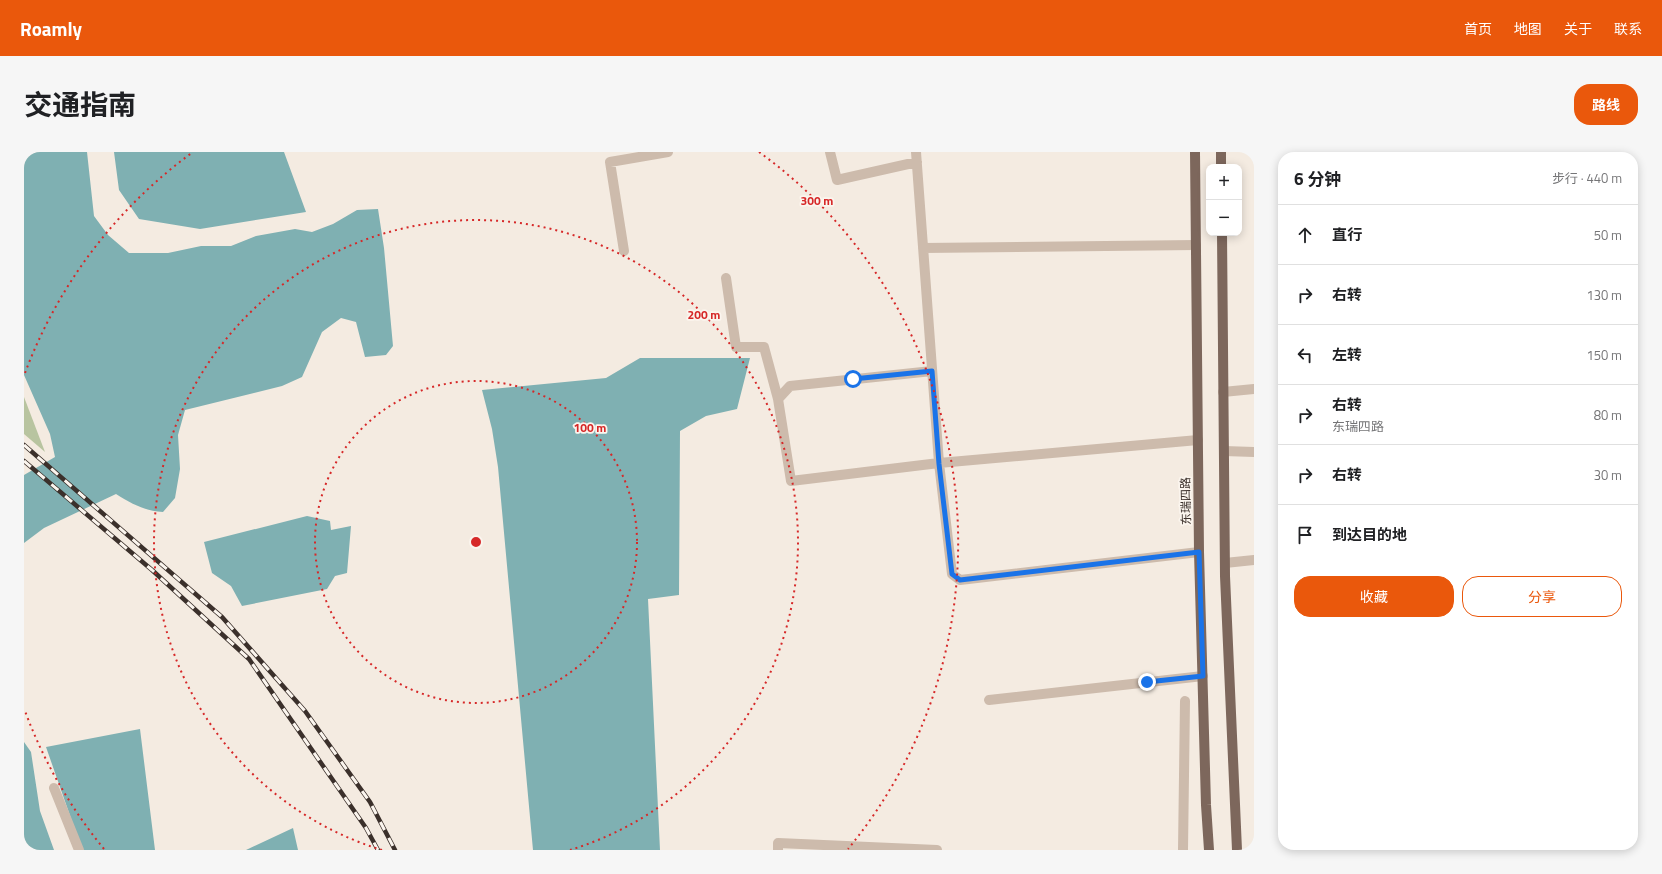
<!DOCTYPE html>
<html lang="zh">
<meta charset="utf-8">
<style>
body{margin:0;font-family:"Titillium Web","Noto Sans SC",sans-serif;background:#f6f6f6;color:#202124}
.controls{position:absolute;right:12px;top:12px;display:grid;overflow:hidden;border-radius:8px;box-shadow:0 2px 10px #0003}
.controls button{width:36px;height:36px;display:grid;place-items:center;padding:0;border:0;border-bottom:1px solid #e0e0e0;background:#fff;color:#202124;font:20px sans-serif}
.stop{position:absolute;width:12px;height:12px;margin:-9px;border:3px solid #1a73e8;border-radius:50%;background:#fff}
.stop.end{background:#1a73e8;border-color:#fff;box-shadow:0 1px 4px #0008}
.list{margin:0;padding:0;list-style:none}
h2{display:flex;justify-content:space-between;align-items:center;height:52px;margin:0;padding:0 16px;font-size:17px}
h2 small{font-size:13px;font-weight:400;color:#757577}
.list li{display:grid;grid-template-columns:26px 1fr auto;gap:12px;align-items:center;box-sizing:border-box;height:60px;padding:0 16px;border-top:1px solid #e0e0e0}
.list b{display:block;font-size:15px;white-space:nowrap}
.list p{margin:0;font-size:13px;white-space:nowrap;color:#757577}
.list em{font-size:13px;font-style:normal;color:#757577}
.actions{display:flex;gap:8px;padding:12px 16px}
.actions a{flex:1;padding:9px 0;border:1px solid #ea580c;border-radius:16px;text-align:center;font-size:14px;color:#ea580c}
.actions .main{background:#ea580c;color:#fff}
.icon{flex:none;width:22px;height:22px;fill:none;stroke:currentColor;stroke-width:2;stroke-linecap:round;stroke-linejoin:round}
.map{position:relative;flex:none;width:1230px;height:698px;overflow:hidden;border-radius:16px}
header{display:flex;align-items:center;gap:24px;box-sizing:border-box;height:56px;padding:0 20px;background:#ea580c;color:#fff}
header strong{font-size:19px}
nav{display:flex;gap:22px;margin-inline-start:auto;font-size:14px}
.intro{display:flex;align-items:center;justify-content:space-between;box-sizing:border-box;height:96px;padding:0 24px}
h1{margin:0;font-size:28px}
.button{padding:10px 18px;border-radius:16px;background:#ea580c;color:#fff;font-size:14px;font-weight:700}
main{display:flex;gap:24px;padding:0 24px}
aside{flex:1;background:#fff;border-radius:16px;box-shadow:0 2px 10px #0003}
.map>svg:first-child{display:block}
</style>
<header>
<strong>Roamly</strong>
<nav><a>首页</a><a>地图</a><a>关于</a><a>联系</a></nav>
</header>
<div class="intro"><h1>交通指南</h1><a class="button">路线</a></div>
<main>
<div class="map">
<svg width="1230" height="698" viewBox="0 0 1230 698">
<rect width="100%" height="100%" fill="#f4ebe1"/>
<path fill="#b8c4a0" d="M0,245L21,300L0,282Z"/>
<path fill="#7fb0b2" d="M0,0H63L70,64L84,83L105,101H144L177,94H207L232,84L271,77L288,80L309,72L333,58L354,57L360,96L369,194L362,203L341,205L332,170L317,166L298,180L278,225L258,234L161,258L154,283L156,317L151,346L139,360C121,359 108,352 92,342L20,376L0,391V323L31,305L26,282L0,223Z
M90,0H260L282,60L176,77L115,67L95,38Z
M616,206H726L713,257L682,264L656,279L655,443L624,447L636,698H509L474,315L468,277L458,238L582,226Z
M283,364L306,369L307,378L327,374L323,421L311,424L303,437L218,454L207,434L188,421L180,390Z
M116,577L131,698H58L22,595Z
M0,590L7,600L16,659L30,698H0Z
M269,676L274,698H222Z"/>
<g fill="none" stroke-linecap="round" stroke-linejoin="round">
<path stroke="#cdbbac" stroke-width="10" d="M806,0L813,28L893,10
M892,0L915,311L928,422L936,428L1175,400
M899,96L1172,93
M600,99L586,10L644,0
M702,126L712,195H740L754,247L767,329L915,311L1174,288
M1199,240L1230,237
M754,247L766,234L908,219
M1200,299L1230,300
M1201,411L1230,408
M965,548L1179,524
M30,636L55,698
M754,698V691L913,698
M1159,698L1161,549"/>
<path stroke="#7d675c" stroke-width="10" d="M1171,0L1175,400L1182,653L1185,698
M1197,0V15
M1198,81L1201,424L1213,698"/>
<defs>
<path id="rail" d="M0,293L198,465L281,559L346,650L371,698
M0,309L128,418L225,507L342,676L354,698"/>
</defs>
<use href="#rail" stroke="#3b302b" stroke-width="4.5"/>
<use href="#rail" stroke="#fbf5ee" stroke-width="3" stroke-dasharray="9" stroke-linecap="butt"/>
</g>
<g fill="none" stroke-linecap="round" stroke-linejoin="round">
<path stroke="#1a73e8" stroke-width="5" d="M829,227L908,219L915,312L928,422L936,428L1175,400L1179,524L1123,530"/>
</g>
<g fill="none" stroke="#d62828" stroke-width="2" stroke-dasharray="2 4">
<circle cx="452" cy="390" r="161"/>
<path d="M358 698A322 322 0 1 1 546 698"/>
<path d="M80 697A482 482 0 0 1 1 559M1 221A482 482 0 0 1 169 0M735 0A482 482 0 0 1 824 697"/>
</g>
<g text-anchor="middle" stroke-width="3.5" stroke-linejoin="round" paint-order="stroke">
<g font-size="12" fill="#3b302b" stroke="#fbf5ee">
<text transform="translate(1162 349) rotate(-91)" y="4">东瑞四路</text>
</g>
</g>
<circle cx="452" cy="390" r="6" fill="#d62828" stroke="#fbf5ee" stroke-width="2"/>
<g font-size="12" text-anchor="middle" font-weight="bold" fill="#d62828" stroke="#fbf5ee" stroke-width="3.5" stroke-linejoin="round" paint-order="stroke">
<text x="793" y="53">300 m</text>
<text x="680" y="167">200 m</text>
<text x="566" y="280">100 m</text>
</g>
</svg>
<div class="controls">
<button>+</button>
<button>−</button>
</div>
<div class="stop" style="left:829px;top:227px"></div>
<div class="stop end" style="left:1123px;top:530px"></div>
</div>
<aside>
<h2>6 分钟<small>步行 · 440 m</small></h2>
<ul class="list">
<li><svg class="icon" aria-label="ahead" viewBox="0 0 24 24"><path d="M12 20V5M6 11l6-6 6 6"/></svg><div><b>直行</b></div><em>50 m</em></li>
<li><svg class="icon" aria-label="right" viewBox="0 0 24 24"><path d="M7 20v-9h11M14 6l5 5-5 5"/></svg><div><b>右转</b></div><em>130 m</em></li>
<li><svg class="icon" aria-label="left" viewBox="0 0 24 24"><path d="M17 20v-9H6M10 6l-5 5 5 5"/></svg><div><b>左转</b></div><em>150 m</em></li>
<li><svg class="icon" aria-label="right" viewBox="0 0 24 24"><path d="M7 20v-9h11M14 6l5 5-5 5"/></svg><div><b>右转</b><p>东瑞四路</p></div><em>80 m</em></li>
<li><svg class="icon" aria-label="right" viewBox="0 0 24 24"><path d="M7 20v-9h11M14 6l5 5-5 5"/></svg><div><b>右转</b></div><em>30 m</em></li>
<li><svg class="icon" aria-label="arrive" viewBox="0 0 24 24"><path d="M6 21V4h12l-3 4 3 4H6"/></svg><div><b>到达目的地</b></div></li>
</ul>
<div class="actions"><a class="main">收藏</a><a>分享</a></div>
</aside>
</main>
